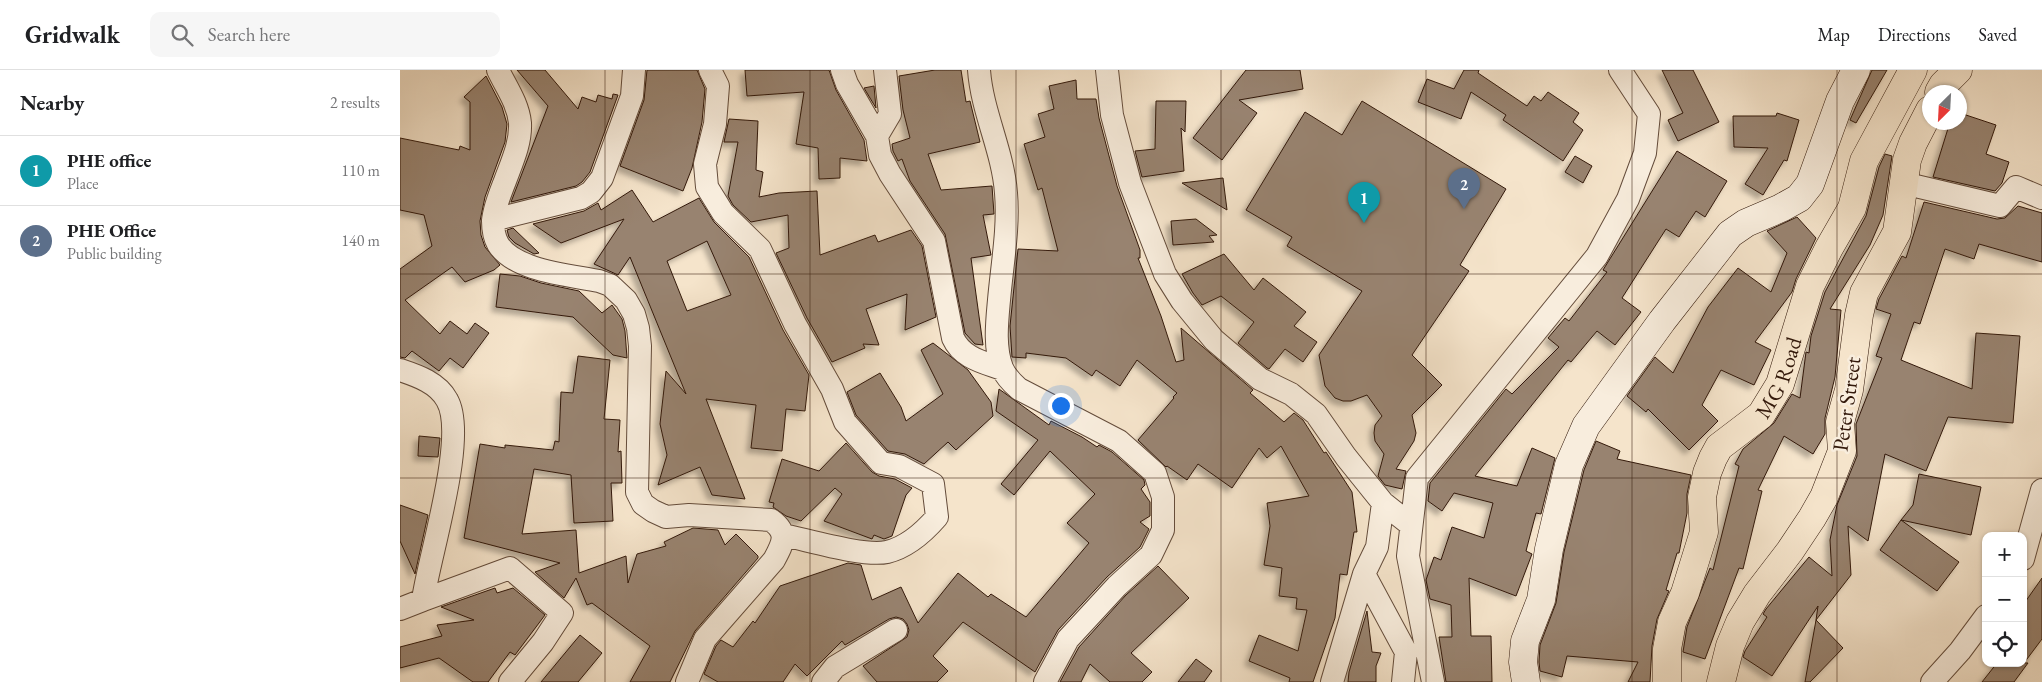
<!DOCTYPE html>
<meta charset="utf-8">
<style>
body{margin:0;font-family:"EB Garamond",serif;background:#f6f6f6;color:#202124}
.controls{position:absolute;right:15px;bottom:15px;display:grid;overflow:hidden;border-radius:10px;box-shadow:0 1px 4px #0004}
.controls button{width:45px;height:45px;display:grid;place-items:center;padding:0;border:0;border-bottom:1px solid #e0e0e0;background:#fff;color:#202124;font:25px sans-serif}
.compass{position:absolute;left:1522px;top:15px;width:45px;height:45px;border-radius:50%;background:#fff;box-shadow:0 1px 4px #0004;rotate:204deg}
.you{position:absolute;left:660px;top:335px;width:18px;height:18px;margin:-12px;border:4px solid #fff;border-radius:50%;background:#1a73e8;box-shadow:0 0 0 8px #1a73e833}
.badge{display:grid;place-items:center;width:32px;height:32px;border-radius:50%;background:#d93025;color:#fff;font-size:16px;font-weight:700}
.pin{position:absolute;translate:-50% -41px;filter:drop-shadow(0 1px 2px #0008)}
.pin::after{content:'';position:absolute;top:26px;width:18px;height:15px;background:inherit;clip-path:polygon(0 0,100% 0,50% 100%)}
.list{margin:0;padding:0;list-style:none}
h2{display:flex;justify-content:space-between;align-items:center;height:65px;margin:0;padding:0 20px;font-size:21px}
h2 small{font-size:16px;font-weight:400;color:#757577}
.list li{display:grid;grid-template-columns:32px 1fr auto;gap:15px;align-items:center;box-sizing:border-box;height:70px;padding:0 20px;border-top:1px solid #e0e0e0}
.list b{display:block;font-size:19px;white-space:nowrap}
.list p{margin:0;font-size:16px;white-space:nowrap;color:#757577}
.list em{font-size:16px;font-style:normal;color:#757577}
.icon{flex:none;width:28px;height:28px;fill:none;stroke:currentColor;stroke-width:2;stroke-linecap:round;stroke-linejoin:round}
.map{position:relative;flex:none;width:1642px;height:612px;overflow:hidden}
header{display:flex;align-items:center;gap:30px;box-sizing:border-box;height:70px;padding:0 25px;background:#fff;border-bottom:1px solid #e0e0e0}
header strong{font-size:24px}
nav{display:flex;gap:28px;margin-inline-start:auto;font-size:18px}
.search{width:350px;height:45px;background:#f6f6f6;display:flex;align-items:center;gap:12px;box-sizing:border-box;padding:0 18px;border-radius:10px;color:#757577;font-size:19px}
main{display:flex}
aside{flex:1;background:#fff}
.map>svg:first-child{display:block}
</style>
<header>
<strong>Gridwalk</strong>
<div class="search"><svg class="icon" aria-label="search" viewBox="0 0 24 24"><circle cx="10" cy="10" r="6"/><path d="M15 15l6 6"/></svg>Search here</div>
<nav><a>Map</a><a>Directions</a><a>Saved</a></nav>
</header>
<main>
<aside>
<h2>Nearby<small>2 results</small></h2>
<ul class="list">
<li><span class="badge" style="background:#0f9aa8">1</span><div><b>PHE office</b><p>Place</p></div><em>110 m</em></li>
<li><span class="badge" style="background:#5c6f8a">2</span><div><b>PHE Office</b><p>Public building</p></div><em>140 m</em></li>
</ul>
</aside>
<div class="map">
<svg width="1642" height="612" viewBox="0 0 1642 612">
<defs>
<filter id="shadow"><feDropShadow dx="-4.5" dy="4.5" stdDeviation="2.5" flood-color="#0004"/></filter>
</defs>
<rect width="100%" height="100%" fill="#f5e4cb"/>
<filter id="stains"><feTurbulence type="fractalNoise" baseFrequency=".004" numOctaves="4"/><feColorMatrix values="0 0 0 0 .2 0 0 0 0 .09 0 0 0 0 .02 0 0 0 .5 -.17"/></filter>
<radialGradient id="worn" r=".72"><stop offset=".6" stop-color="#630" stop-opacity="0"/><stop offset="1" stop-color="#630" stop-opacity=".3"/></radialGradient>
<path fill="#98836f" stroke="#33190b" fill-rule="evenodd" filter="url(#shadow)" d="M117,0H145L178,39L182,27L196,32L198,25L212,29L213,24L218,25L190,102L182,112L176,116L111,132L148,36Z
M247,0H297L305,19L302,52L292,98L283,121L220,96L244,30Z
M345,0H429L436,20L464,70L467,91L440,88V108L419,109L418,78L396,74L404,22L347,26Z
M535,0H561L566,32L570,31L580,72L528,84L541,120L592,116L594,144L583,145L591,185L571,188L583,275L575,274L565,263L545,164L510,111L502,89L498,91L493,81L492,74L510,68L503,40L499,6Z
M846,0H900L903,19L839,30L857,43L822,90L793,68Z
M1064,0H1079L1078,3L1127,36L1134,26L1141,31L1148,22L1179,43L1173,52L1183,60L1163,91L1103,50L1106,45L1071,22L1061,49L1018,32L1027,9L1054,19Z
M1262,0H1293L1319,52L1278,71L1268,50L1283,43Z
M1472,0H1487L1456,53L1450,50Z
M86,6L102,37L107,54L105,72L85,127L80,151L81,165L85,177L100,195L94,200L65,212L52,197L5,230L40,264L50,251L67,264L75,253L89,263L63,298L50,288L39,301L12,281L5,288L0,287V199L32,176L24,145L0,140V68L59,80L60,76L70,80V32L64,27Z
M676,10L677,29H696L699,48L717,116L740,180V188H738L761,246L776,292L784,290L781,258L853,320L850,323L884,352L894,343L903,350L924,383L926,382L952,422L957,462H954L947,505L940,504L935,548L913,612H889L890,608L849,591L859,565L898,581L907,540L896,539L897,528L879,526L882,498L864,495L870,456L867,433L909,426L881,376L867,388L859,378L832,418L798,394L787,410L767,396L766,397L738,370L774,328L773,327L777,323L737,290L720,316L696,300L692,306L666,288L626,283V288L612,287L610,256L618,179L658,181L642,118L638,120L624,74L645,67L638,44L654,39L649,16Z
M474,16L476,38L464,18Z
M756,31H786L785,62L781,58L784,101L742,107L735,81L755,79Z
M962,31L1106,119L1060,195L1069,201L1012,285L1042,315L1012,345L1016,363L1014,371L996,399L1006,401L1002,419L985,415L978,406L984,384L975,371L974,363L975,355L982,346L967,325L951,331H943L935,328L925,316L919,285L962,221L887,176L892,167L846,140L905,42L942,65Z
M1377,43L1399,50L1387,91L1384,90L1363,125L1345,114L1368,78L1334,77L1333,46H1376Z
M1560,43L1596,55L1586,84L1609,92L1602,113L1595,121L1533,107L1550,52H1560Z
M329,49L358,51L356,100L363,102L359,127L379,123L417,121L420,185L475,165L478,172L511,160L522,176L536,247L505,260L507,224L466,239L479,275L463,274L465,278L432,292L407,248L376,183L389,178L388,145L351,152L333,135L328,126L338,72H324Z
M1277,81L1327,111L1305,147L1296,141L1279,167L1266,159L1222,228L1241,242L1215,275L1197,261L1171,292L1168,290L1075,406L1117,416L1132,378L1155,388L1141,444L1136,443L1126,481L1132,484L1116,526L1069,508L1071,566H1091L1092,612H1046L1039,567H1052L1051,535L1030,529L1026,510L1034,487L1041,490L1052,457L1084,468L1093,433L1054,423L1042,441L1028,431L1030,413L1106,319L1112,324L1159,277L1148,268L1165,248L1169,251L1207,202L1203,200Z
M1485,84L1492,86L1483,145L1470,175L1430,239L1441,240L1435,307L1425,348V364L1413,384L1384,366L1358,420L1362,421L1343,499L1339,498L1305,589L1283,582L1287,557L1310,498L1313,500L1339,396L1335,394L1343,379L1374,353L1392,324L1400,328L1406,282L1409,283L1411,266L1425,222L1466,146L1479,97Z
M1175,86L1192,96L1183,113L1165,102Z
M823,108L827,140L782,113Z
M232,120L253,152L299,128L314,152L349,187L383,260L409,305L405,341L386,339L382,381L351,378L356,335L306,329L345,429L312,425L300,397L258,415L267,385L260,354L266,301L286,324L230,187L218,205L194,194L224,149L161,173L133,154L184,141L198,133L201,140ZM307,171L331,225L287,241L267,191Z
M1524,132L1597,149L1605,148L1618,136L1642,143V192L1579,174L1574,189L1545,179L1520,254L1514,252L1501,290L1572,319L1576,263L1620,266L1613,353L1548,347L1526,401L1485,384L1468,471L1448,456L1451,505L1416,550L1418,536L1372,606L1343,587L1345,581L1367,547L1363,544L1366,539L1409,487L1432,506L1430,470L1437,435L1457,386L1456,354L1482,288L1476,286L1491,244L1476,239L1479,229L1502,186L1506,188Z
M1397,147L1416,168L1396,209L1392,222L1355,272L1371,280L1354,315L1321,300L1302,335L1318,351L1289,380L1248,339L1246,342L1227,326L1255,287L1273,303L1308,237L1338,198L1371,222L1387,183L1367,161Z
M796,149L817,165L809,166L814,172L773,175L771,151Z
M113,158L139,183L134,184L115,173L109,167L107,160Z
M824,184L854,220L863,208L906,242L894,256L917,272L903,292L885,279L869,299L867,298L838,273L854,252L821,226L802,235L793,223L782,204Z
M100,204L120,206L141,213L179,221L202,243L212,235L222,249L225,261L227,288L213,285L173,247L96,237Z
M533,273L568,300L591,332L593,346L556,380L548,372L524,394L505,384L488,381L456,345L447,322L480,303L501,337L506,351L543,324L521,280Z
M178,286L210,290L204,349L220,350L218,382L221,381L222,413H211L213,451L174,453L171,405L134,399L122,464L176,460L179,503L226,486L228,513L237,484L266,476L264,472L293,458L318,460L325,475L336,464L358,486V488L295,561L270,612H230L250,576L192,533L187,535L176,508L164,528L135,502L160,493L64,468L80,374L105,378V375L153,380L155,371L159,372L161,322L173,323Z
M599,319L649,355L651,351L682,367L697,377L699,375L712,382L744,410L745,415L741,419L750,432V446L740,452L749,459L740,477L707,507L658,560L635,602L563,552L533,586L548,601L537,612H477L463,596L507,567L509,560L507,554L503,549L496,547L489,549L445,575L442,571L407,606L395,594L383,612H318L304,604L316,576L321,570L333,577L353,551L355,553L380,516L448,493L461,495L472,530L501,517L518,553L558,503L588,527L591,524L626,547L689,473L667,453L695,424L650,381L614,425L601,414L638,370L596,341Z
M19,366L40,368L38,387L18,386Z
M1196,371L1220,381L1217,389L1291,405L1287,424V443L1279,483H1277L1266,520L1269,521L1257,549L1252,576L1250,612H1228L1238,592L1167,586L1162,607L1140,601L1139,592L1140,575L1156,533L1164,482L1184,400Z
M446,373L472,402L479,406L495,409L512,418L506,425L492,466L484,469L474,465L472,469L424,451L442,424L435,418L401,451L386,446L373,437L374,433L369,432L382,389L419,401Z
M1519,404L1581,417L1571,465L1501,450L1513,435Z
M0,435L28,445L15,504L0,471Z
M1501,450L1559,492L1537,521L1480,480Z
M758,496L789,528L731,583L752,602L742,612H710L690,594L681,612H660L679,577L726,525Z
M1642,508V569L1624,593H1628L1614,612H1582L1597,593H1623V535Z
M95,518L97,523L113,518L145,545L115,585L110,582L88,612H73L39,588L0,598V577L42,566L37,555L74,550L41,537Z
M967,541L972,582L981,583L976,596V612H948L949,602Z
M1416,550L1443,578L1410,612H1405Z
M180,565L202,583L178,612H141Z
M796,589L812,601L804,612H778Z"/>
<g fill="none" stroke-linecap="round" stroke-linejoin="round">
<defs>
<path id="street" d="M98,0C106,17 118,33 120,53C121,73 112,92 105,111C100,124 94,138 93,151C93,159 94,167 98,174C114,201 170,205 199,211L210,215L226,230L234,244L238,258L240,276L237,422L243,434L253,441L266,447L289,445L371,450C389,463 383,473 374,490L305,569L287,612
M310,0L318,16L315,54L305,94L307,117L323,143L360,179L395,254L432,319L445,352L481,393L499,396L533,414L537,447C524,462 508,477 487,482C464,487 408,470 383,465
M442,0L447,14L477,66L480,85L490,104L534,171L553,268C562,288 583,292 602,299
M579,0C582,42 603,81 606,123C609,158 602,195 599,230C597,252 594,277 602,298C606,307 612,313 619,319L719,371L755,403L763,427V460L751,485L717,516L668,569L645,612
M707,0L712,45L730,113L765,204L782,231L814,270L860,309L891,324L916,344L946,387L983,433L1011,455
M477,66L490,44L485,0
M1503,113L1600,136L1616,117L1642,128
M93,150L181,128L191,122L202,108L232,26L234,0
M0,300C18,306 38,313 47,330C68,366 29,486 23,530L0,539
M983,433L977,477L964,504L1006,582L1003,612
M1623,489L1642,420
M23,530L110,498L162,543L143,572L110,612
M423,612L435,597L496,560
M932,612L964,504
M1033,612L1008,486L1017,408L1197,186L1228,129L1245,83L1249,44L1220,0
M1532,612L1560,581L1586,546"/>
<path id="secondary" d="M1126,612L1123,592L1125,571L1141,530L1149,479L1169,395L1186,356L1262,251L1330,164L1346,153L1381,138L1399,128L1410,114L1440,31L1456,0"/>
<g id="primary">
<path d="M1539,22L1543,15L1558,0"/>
<path id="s1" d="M1267,612V579L1272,552L1285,523L1304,462L1302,427L1307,403L1313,388L1319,377L1361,345L1380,314L1410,216L1429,178L1452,138L1464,91L1513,0"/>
<path d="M1321,612L1330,576L1340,552L1357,524L1390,481L1412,448L1424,427L1442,381L1440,352L1449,320L1459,245L1464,223L1497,162L1507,90L1513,73L1530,40"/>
</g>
</defs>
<use href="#street" stroke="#644c3b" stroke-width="24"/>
<use href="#secondary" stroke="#33190b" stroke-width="29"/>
<use href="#primary" stroke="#33190b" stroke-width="29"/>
<use href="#street" stroke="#f8eddd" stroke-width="22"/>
<use href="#secondary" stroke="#f8eddd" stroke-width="28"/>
<use href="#primary" stroke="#f5e4cb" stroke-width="28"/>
</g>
<path fill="none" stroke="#33190b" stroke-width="1" stroke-opacity="0.55" d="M205,0V612M410,0V612M616,0V612M821,0V612M1026,0V612M1232,0V612M1437,0V612M0,204H1642M0,408H1642"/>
<g text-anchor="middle" stroke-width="5" stroke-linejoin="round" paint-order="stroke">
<g font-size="22" fill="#33190b" stroke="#f8eddd">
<text dy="8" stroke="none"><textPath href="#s1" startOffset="339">MG Road</textPath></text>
<text transform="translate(1446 334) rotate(-82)" y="8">Peter Street</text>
</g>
</g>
<rect width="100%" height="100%" filter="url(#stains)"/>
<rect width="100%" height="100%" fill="url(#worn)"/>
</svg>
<div class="controls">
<button>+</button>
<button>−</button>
<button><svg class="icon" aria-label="locate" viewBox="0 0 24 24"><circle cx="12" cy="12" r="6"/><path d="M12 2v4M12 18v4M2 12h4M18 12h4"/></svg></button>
</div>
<svg class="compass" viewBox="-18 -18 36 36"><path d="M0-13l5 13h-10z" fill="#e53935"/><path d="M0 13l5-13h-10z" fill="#757577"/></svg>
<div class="you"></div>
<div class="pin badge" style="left:964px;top:153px;background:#0f9aa8">1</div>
<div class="pin badge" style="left:1064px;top:139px;background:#5c6f8a">2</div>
</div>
</main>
